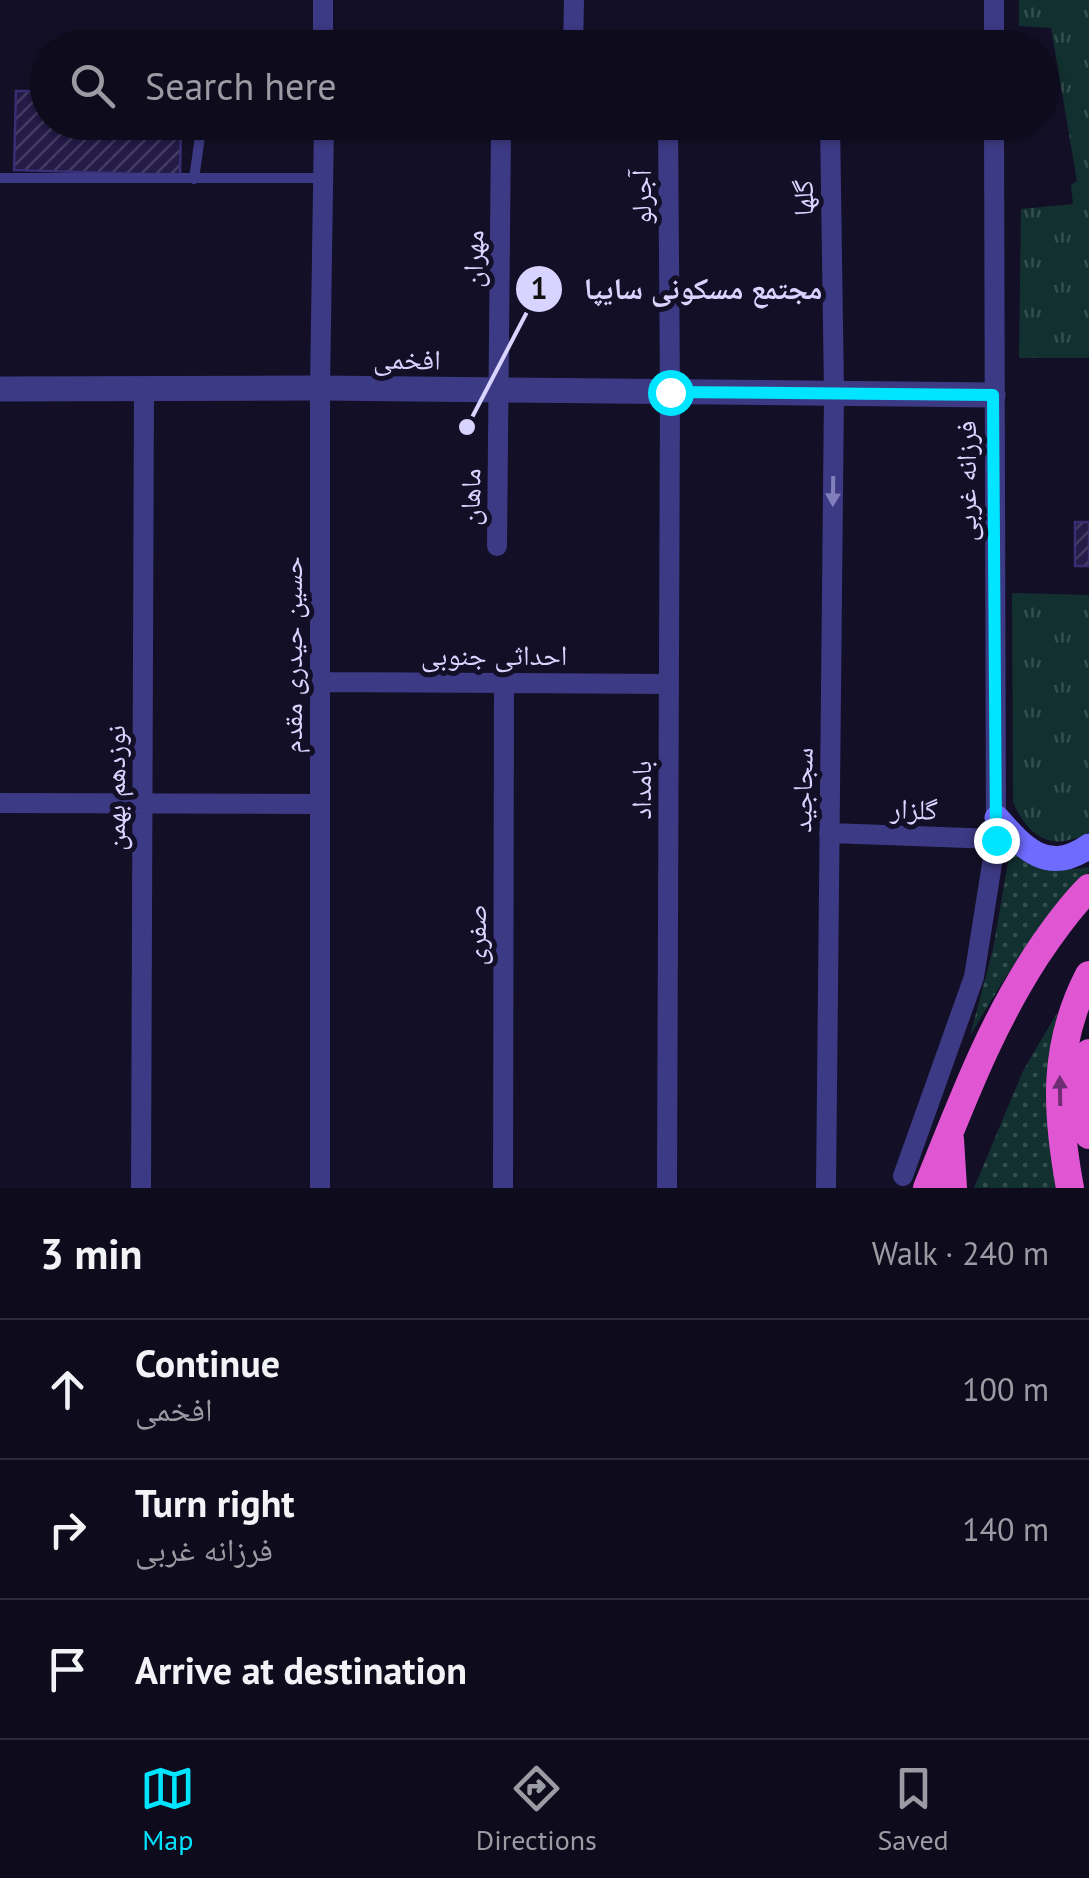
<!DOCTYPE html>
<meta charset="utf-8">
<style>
body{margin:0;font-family:"PT Sans","Noto Naskh Arabic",sans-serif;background:#1c1929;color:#f1f3f6}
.stop{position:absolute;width:30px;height:30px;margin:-22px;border:8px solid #00e5ff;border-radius:50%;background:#fff}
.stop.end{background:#00e5ff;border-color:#fff;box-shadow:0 2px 10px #0008}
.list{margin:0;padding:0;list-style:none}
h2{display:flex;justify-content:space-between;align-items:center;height:130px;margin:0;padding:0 40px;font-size:42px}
h2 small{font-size:32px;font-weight:400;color:#9b9ba3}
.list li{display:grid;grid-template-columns:65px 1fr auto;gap:30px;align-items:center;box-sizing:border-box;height:140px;padding:0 40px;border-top:2px solid #2e2b3b}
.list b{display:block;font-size:38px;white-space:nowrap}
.list p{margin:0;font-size:32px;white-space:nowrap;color:#9b9ba3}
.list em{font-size:32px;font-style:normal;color:#9b9ba3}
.icon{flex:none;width:55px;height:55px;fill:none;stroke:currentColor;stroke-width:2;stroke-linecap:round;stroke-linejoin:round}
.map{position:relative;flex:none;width:1089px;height:1188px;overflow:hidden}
.search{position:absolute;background:#0e0b1c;box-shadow:0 2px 8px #0004;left:30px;right:30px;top:30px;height:110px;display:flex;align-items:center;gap:25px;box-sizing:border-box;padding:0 35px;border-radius:55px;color:#9b9ba3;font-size:38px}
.sheet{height:550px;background:#0e0b1c}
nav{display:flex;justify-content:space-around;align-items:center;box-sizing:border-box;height:140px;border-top:2px solid #2e2b3b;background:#0e0b1c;font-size:28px;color:#9b9ba3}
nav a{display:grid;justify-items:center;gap:5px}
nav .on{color:#00e5ff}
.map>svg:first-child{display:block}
</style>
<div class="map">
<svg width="1089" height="1188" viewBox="0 0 1089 1188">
<defs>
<pattern id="grass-dots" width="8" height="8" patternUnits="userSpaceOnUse" patternTransform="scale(2.5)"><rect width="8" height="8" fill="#12302f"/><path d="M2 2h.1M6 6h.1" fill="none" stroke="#344d4e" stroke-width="1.8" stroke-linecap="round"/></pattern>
<pattern id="park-tufts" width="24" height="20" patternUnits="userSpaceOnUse" patternTransform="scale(2.5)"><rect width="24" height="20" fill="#12302f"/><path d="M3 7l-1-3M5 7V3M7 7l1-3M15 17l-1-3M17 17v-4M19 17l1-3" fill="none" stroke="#344d4e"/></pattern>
<pattern id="building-hatch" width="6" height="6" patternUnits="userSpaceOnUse" patternTransform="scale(2.5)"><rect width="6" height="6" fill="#241b47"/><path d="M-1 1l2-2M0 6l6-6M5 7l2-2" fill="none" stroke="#433b63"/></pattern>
</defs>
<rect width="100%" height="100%" fill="#130f26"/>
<path fill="url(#grass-dots)" d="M1010,851C1038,872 1055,872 1089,867V872C1039,919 1005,977 970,1036L993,949Z
M1057,1013L1047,1079L1056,1188H974L1023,1071Z"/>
<path fill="url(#park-tufts)" d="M1019,0H1089V358H1019L1021,209L1073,204L1071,185L1077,181L1051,28L1019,26Z
M1012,593L1089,595V832C1053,853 1028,837 1013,802Z"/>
<path fill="url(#building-hatch)" stroke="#3b2d73" stroke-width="2.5" d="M16,91H48V122H181L180,175L14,170Z
M1075,522H1089V566H1075Z"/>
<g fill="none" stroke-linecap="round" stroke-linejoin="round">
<path stroke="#3d3a85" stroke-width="10" d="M0,178H323
M194,179L202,122"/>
<path stroke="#3d3a85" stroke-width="20" d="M323,0V48
M573,48L574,0
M994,48V0
M497,546L501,129
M320,682L669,684
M0,803L320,804
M829,833L996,839
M903,1176L974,977L996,839L994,122
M141,1188L144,388
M320,1188V388L324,122
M503,1188L504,683
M667,1188L670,392L668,122
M826,1188L834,393L830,122"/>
<path stroke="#3d3a85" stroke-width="25" d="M0,389L320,388L993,395"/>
<path stroke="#6f6bff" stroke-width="25" d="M997,818C1024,849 1048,875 1089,846"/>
<path stroke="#e055d1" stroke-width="28" d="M1089,1053L1083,1101L1089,1135
M950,1139L953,1188
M927,1188C961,1105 987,1032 1036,956C1052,932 1069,908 1089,888
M1070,1188C1056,1112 1052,1046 1089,975"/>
</g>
<defs><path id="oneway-solid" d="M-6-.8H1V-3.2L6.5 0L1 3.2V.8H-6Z" transform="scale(2.5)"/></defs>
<use fill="#837fbc" href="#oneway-solid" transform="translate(833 491) rotate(91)"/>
<use fill="#6f2e73" href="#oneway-solid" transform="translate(1060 1091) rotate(-91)"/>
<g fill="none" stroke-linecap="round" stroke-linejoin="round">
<path stroke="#00e5ff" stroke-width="12" d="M670,392L993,395L996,840"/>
</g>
<g text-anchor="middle" stroke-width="10" stroke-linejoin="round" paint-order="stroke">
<g font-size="28" fill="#d9d4ff" stroke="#130f26">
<text transform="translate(641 197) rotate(-90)" y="10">آجرلو</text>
<text transform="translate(803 198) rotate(-91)" y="10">گلها</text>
<text transform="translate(473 259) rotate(-89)" y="10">مهران</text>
<text transform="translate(407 359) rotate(1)" y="10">افخمی</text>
<text transform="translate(966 481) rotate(-90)" y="10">فرزانه غربی</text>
<text transform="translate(470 497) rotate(-89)" y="10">ماهان</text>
<text transform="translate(292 655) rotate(-90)" y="10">حسین حیدری مقدم</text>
<text x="494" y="665">احداثی جنوبی</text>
<text transform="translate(115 788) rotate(-90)" y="10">نوزدهم بهمن</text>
<text transform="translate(641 790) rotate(-90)" y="10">بامداد</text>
<text transform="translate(802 790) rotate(-89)" y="10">سجاجید</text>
<text transform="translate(914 809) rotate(2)" y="10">گلزار</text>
<text transform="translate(476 935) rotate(-90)" y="10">صفری</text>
</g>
</g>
<path fill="none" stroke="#d9d4ff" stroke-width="4" d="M467 427L539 289"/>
<g fill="#d9d4ff" stroke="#130f26" stroke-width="4">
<circle cx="467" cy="427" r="10"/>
<circle cx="539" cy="289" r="25"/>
</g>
<g font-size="30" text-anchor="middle" font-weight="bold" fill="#111">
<text x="539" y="299">1</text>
</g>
<g font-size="30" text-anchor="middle" font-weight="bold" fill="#d9d4ff" stroke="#130f26" stroke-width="10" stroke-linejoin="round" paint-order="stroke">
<text x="703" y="299">مجتمع مسکونی سایپا</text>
</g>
</svg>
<div class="stop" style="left:670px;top:392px"></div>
<div class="stop end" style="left:996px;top:840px"></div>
<div class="search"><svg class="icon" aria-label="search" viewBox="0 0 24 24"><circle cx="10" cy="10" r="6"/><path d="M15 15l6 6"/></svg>Search here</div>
</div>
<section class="sheet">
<h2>3 min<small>Walk · 240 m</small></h2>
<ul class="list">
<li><svg class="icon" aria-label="ahead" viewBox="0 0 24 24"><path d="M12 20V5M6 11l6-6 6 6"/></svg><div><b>Continue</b><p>افخمی</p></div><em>100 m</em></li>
<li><svg class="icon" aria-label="right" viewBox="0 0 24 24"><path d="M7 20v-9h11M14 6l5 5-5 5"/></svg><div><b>Turn right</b><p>فرزانه غربی</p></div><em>140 m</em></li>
<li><svg class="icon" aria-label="arrive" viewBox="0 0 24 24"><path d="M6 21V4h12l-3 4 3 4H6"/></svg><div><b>Arrive at destination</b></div></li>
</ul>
</section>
<nav>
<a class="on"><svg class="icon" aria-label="map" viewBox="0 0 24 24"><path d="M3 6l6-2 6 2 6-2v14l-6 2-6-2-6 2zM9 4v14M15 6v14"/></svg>Map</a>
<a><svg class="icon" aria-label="directions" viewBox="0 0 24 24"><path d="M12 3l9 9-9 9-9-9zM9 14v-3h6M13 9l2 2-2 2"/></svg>Directions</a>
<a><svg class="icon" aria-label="saved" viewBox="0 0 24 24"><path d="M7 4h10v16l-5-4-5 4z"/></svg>Saved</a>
</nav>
